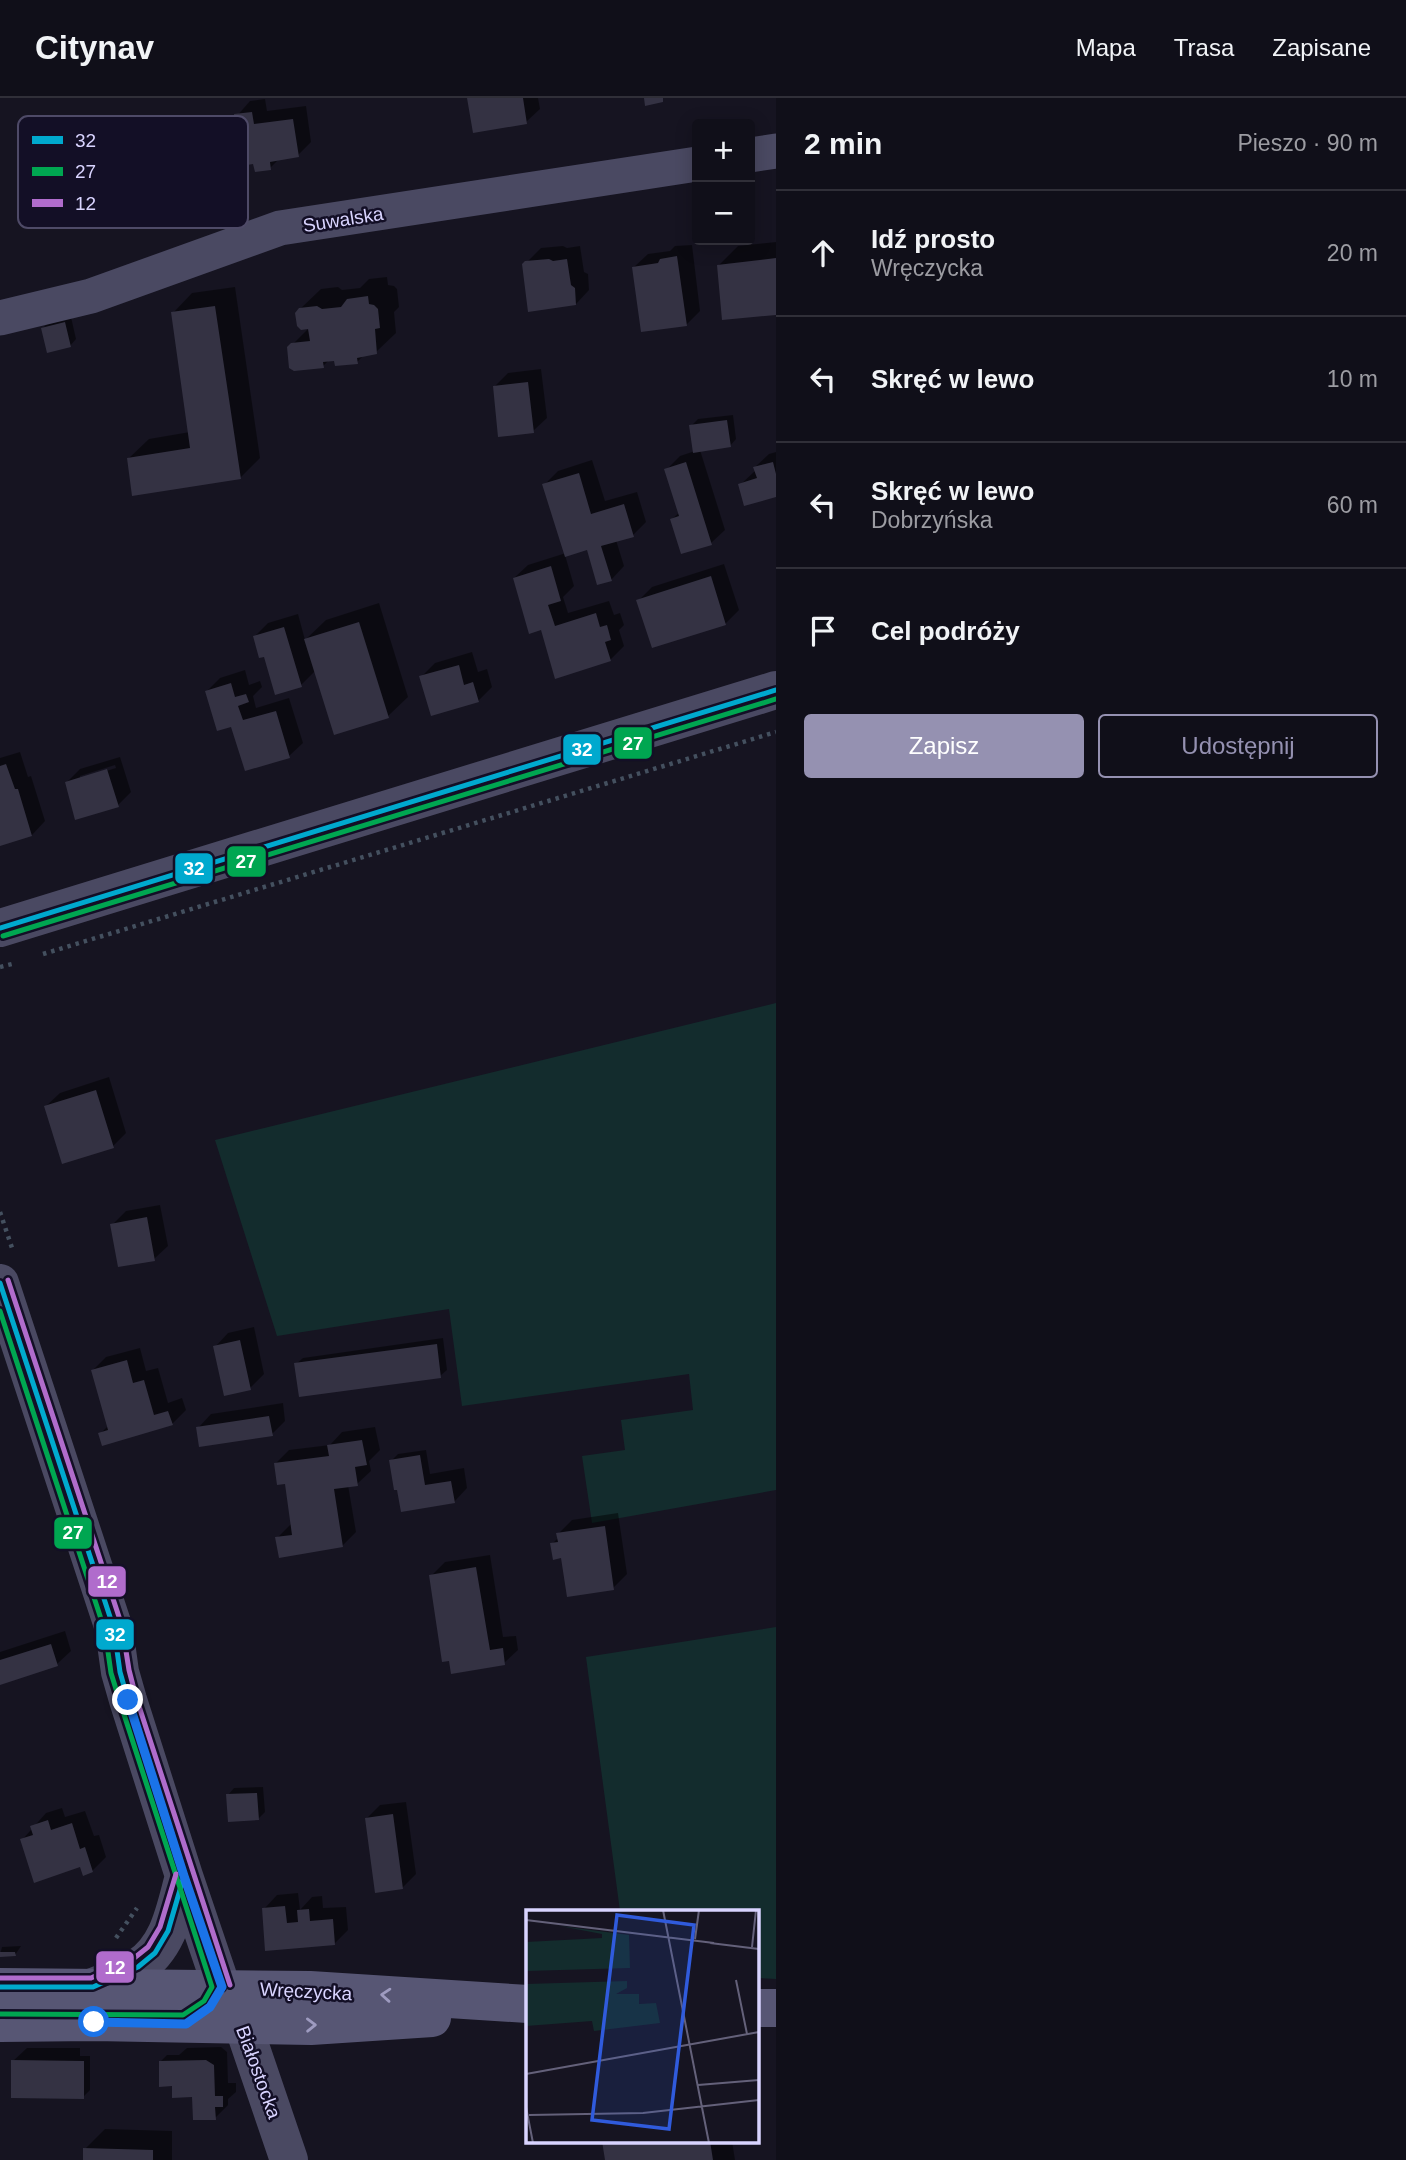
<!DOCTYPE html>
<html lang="pl">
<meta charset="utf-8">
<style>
body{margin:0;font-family:Helvetica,sans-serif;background:#191822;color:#f1f3f6}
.controls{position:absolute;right:21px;top:21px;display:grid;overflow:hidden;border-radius:7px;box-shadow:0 4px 18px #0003}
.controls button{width:63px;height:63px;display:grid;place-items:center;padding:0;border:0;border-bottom:2px solid #302f38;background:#100f19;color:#f1f3f6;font:35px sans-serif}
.stop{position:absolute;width:21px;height:21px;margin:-16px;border:5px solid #1a73e8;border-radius:50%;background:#fff}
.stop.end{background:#1a73e8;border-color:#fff;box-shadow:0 2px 7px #0008}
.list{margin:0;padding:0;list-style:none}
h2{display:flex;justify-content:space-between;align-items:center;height:91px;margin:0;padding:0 28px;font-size:30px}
h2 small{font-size:23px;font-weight:400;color:#9c9ca2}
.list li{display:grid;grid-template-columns:46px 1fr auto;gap:21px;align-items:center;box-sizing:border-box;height:126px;padding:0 28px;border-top:2px solid #302f38}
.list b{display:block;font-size:26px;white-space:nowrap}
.list p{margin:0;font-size:23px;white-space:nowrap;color:#9c9ca2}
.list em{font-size:23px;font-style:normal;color:#9c9ca2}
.actions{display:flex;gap:14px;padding:21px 28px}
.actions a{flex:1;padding:16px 0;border:2px solid #9591b1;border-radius:7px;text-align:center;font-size:24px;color:#9591b1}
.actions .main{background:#9591b1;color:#fff}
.icon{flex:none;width:38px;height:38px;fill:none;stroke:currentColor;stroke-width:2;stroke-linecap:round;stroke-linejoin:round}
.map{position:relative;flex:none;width:776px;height:2062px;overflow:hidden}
header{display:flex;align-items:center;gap:42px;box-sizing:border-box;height:98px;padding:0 35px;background:#100f19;border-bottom:2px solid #302f38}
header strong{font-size:33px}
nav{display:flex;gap:38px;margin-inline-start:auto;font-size:24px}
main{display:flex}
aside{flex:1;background:#100f19}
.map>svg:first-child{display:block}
</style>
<header>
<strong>Citynav</strong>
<nav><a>Mapa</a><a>Trasa</a><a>Zapisane</a></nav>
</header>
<main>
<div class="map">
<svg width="776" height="2062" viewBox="0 0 776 2062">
<rect width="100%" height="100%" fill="#161421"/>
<path fill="#132c2d" d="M776,905V1392L592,1425L582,1358L625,1352L621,1322L693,1312L689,1276L462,1308L449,1211L277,1238L215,1042Z
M776,1529V1881L757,1880V1814L620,1813L586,1559Z"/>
<path fill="#0007" fill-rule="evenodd" d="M469,0H538L540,11L526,24Z
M265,1L267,13L306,8L311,44L298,57L280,60L270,70L255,64L219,33L232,19H236L250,3Z
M776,144V216L719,167L738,148Z
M692,147L700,213L686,227L634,169L648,156L670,153L675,148Z
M563,148L567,150L580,148L584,174L588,176L589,192L576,206L524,167L541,150Z
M387,179L388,187L394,188L397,191L399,209L394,214L396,235L376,254L364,257L357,264L329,262L323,268L289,250L310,229L300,211L321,191L338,189L342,192L360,190L369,181Z
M235,189L260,360L240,380L129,360L149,341L190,334L173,215L192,195Z
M71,219L76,241L70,248L43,230L49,224Z
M541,271L547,320L533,333L495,288L508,275Z
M733,317L736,341L730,348L700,352L725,432L711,445L682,454L672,421L680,414L666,372L680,358L695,353L691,328L698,321Z
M776,354V397L740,387L756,372L755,369L769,356Z
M592,362L605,403L637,394L646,424L633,437L616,442L624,468L611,482L588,450L565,457L574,488L563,499L568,515L609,503L614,517L620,515L624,527L619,532L624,548L610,562L542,530L514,480L528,467L566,455L544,387L558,373Z
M724,466L739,512L725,526L638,503L652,489Z
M379,505L408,599L388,618L316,572L301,587L265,557L255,538L268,525L298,516L305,542L326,522Z
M472,554L478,574L487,571L492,589L478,603L421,579L435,565Z
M245,572L249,587L260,583L262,589L253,598L256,610L289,600L303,645L289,658L232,627L207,593L220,580Z
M20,654L28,679L31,678L45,723L32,737L0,746V660Z
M120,659L131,694L118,707L66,685L80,671ZM115,667L116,670L80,681V678Z
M109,979L126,1035L113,1048L46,1008L60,995Z
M160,1107L168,1148L154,1161L112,1127L126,1113Z
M254,1229L264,1276L250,1290L215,1249L228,1235Z
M443,1240L447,1272L440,1278L296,1266L303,1260Z
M140,1250L146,1273L158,1270L168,1305L182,1300L186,1312L172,1326L100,1336L108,1328L93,1272L106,1259Z
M283,1305L285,1323L272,1336L198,1330L211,1316Z
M375,1329L380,1352L369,1363L371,1373L357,1386L348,1387L356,1434L342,1448L277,1440L291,1426L287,1384L275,1366L289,1352L330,1347L342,1334Z
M426,1352L430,1376L464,1370L467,1390L454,1404L402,1412L391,1363L398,1356Z
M618,1415L627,1476L613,1490L562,1458L552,1446L559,1439L558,1436L572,1422Z
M490,1457L503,1539L516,1538L518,1552L504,1565L452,1574L431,1478L445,1464Z
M65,1533L71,1553L57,1566L0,1585V1554Z
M263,1689L265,1714L258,1721L228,1697L234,1690Z
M406,1704L416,1776L402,1790L367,1720L380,1707Z
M62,1710L65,1719L85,1713L94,1738L99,1737L106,1759L92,1773L22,1742L46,1715Z
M298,1795L300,1812L312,1799L322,1798L323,1810L346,1809L348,1832L334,1846L267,1851L264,1811L277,1797Z
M21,1848L15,1857H0L2,1849Z
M221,1949L227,1954L228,1985H236V1994L228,2001V2007L215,2020L194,1997L173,1986L161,1963L167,1957H179L187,1950Z
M27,1950H80V1958H90V1992L83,1999L13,1963Z
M105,2031L172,2033V2062H85V2051Z
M604,2043H732L735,2062H607Z"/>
<path fill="#343243" d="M467,0H523L527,26L473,35Z
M644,0H663V4L645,8Z
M252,14L254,26L293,21L299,59L270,64L271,72L255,74L253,66L223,71L217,32L235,29L234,16Z
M677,158L687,228L641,234L632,169L658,165L660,161Z
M776,160V217L722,222L717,167Z
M549,161L553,163L567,161L571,187L575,190L576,207L528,214L522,166L525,163Z
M368,198L369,206L374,207L378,211L380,230L375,231L377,256L357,260L358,266L335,268L334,263L323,264L324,270L294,273L289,270L287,249L291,245L310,243L308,231L301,232L297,228L295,215L299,210L317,208L322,211L341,209L347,201Z
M215,208L241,381L132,398L127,360L190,350L171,214Z
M65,224L71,249L47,255L41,230Z
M528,284L534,335L498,339L493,288Z
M727,322L731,349L693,355L689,327Z
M686,364L712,447L681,456L670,421L679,418L664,371Z
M773,364L776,376V399L744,408L738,386L757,380L753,369Z
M579,375L591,416L624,406L634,439L601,448L612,483L597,487L587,452L565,459L542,386Z
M551,468L561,503L548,507L555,528L596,515L600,529L607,527L611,542L605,544L611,563L555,581L541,532L529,536L513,480Z
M711,478L726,527L652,550L636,502Z
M359,524L389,620L334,637L304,541Z
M284,529L302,589L275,597L264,559L259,560L253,538Z
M459,567L464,587L473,584L479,604L431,618L419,578Z
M231,585L235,599L246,596L249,604L238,608L243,622L276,613L290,660L245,673L231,629L217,633L205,593Z
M6,666L15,691H18L32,738L0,748V668Z
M107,671L119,709L75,722L65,684Z
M96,992L114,1050L62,1066L44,1008Z
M147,1119L155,1163L118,1169L110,1126Z
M240,1242L251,1292L224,1298L213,1248Z
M437,1246L441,1280L299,1299L294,1265Z
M127,1262L133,1285L144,1282L154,1317L168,1313L173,1327L102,1348L98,1335L108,1332L91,1272Z
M269,1318L273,1338L199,1349L196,1329Z
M362,1342L367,1367L355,1369L358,1388L334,1391L343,1449L279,1460L275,1439L292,1437L285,1386L277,1387L274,1365L329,1358L327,1347Z
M420,1357L425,1387L451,1383L455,1405L401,1414L397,1392H394L389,1362Z
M605,1428L614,1492L567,1499L561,1460L553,1462L550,1445L558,1444L556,1435Z
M476,1469L490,1552L503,1550L505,1567L451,1576L449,1563L442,1564L429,1477Z
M51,1546L58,1568L0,1587V1562Z
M257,1695L259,1722L228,1724L226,1696Z
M393,1716L403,1791L375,1795L365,1720Z
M48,1722L51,1732L72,1725L80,1751L85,1749L93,1774L83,1778L80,1769L34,1785L20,1741L33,1737L30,1728Z
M285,1808L287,1825L298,1824L297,1812L309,1811L310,1823L333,1821L335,1847L265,1853L262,1810Z
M0,1854H15L16,1858L0,1859Z
M11,1962L84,1963V2001L11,2000Z
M206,1962L214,1967L215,1998H223V2009H215L216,2022H193L192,1999L172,2000V1988L159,1989V1963Z
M602,2043H710L713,2062H605Z
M83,2050L153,2052V2062H83Z"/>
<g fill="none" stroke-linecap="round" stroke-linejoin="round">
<path stroke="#44505f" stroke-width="4.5" stroke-dasharray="3.5 5" stroke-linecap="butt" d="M43,856L776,634
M0,869L12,866
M0,1114L13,1153
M116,1840L137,1810"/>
<path stroke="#4a4962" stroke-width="35" d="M750,57L776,53
M0,220L91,198L280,130L697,66"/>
<path stroke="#4a4962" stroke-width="38" d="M0,830L776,592
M0,1185L114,1531L120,1574L128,1602L184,1778L222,1890L243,1927L289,2062
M93,1889C108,1883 125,1877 138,1869C169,1850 175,1811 184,1778"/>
<path stroke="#575674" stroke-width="38" d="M0,1889L310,1892L528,1906
M757,1910H776
M0,1925L94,1924L311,1928L432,1920"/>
<defs>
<path id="bus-1" d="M0,830L776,592
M0,1185L114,1531L120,1574L128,1602L222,1890
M0,1889H93L138,1869L155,1855L168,1833L184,1778"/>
<path id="bus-2" d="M3,838L776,601
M0,1213L105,1533L111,1575L120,1604L212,1889L204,1903L183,1917L0,1916"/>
<path id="bus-3" d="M8,1182L122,1528L129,1572L136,1599L230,1887
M0,1880H91L133,1861L148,1849L160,1829L176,1776"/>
</defs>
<use href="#bus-1" stroke="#130f26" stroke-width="10"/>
<use href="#bus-2" stroke="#130f26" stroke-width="10"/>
<use href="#bus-3" stroke="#130f26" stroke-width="10"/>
<use href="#bus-1" stroke="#00a9ce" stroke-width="5"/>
<use href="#bus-2" stroke="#00a651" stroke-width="5"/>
<use href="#bus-3" stroke="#b06ccc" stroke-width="5"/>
</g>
<defs><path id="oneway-chevron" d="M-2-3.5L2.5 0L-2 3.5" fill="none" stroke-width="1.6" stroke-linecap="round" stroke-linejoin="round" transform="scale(1.75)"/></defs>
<g stroke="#9e9bc0">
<use href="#oneway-chevron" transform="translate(386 1897) rotate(-176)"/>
<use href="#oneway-chevron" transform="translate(311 1927) rotate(-1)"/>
</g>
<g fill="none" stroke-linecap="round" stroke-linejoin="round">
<path stroke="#1a73e8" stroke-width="9" d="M94,1924L186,1926L210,1909L222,1889L184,1778L128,1602"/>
</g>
<g text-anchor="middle" stroke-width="5" stroke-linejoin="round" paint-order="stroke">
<g font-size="19" fill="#d9d4ff" stroke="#130f26">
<text transform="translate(343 121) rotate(-9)" y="7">Suwalska</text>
<text transform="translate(306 1893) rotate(3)" y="7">Wręczycka</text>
<text transform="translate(259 1974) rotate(70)" y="7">Białostocka</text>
</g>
</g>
<g transform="translate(526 1812)">
<rect width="233" height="233" fill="#161421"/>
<path d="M34,16L103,25L104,58L0,61V32L76,28V24ZM101,71V78L90,84H113V94L130,93L134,113L68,121L66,111L0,116V74Z" fill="#132c2d"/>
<path fill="none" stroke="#64617a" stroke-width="2" d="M137,0L183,233M0,10L188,33M169,29L173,0M184,33L233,39M226,37L230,0M210,70L221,124M0,164L233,122M172,175L233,170M0,197L7,233M3,205L117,203L233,190"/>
<path fill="#305bdc" fill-opacity="0.15" stroke="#305bdc" stroke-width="3.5" d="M91,5L168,15L143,219L66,210Z"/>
<rect width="233" height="233" fill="none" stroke="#d9d4ff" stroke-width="3.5"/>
</g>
<rect x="18" y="18" width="230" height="112" rx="10" fill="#130f26" stroke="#4e4a67" stroke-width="2"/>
<rect x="32" y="38" width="31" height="8" fill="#00a9ce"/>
<rect x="32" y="69" width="31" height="9" fill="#00a651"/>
<rect x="32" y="101" width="31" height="8" fill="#b06ccc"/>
<g font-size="19" fill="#d9d4ff">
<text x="75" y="49">32</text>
<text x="75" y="80">27</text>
<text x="75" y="112">12</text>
</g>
<g stroke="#130f26" stroke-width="2.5">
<rect x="613" y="628" width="40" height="34" rx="7" fill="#00a651"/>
<rect x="562" y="635" width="40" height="33" rx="7" fill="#00a9ce"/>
<rect x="226" y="747" width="41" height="33" rx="7" fill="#00a651"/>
<rect x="174" y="754" width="40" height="33" rx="7" fill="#00a9ce"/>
<rect x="53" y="1418" width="40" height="34" rx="7" fill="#00a651"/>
<rect x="87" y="1467" width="40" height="33" rx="7" fill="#b06ccc"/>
<rect x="95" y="1520" width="40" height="33" rx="7" fill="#00a9ce"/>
<rect x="95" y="1852" width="40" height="34" rx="7" fill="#b06ccc"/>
</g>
<g font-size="19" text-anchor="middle" font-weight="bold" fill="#fff">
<text x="633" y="652">27</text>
<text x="582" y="658">32</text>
<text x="246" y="770">27</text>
<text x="194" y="777">32</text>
<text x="73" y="1441">27</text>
<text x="107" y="1490">12</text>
<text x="115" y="1543">32</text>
<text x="115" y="1876">12</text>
</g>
</svg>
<div class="controls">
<button>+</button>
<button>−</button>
</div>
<div class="stop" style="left:94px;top:1924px"></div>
<div class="stop end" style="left:128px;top:1602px"></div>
</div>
<aside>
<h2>2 min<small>Pieszo · 90 m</small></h2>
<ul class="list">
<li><svg class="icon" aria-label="ahead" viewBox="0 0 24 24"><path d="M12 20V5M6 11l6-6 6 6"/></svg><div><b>Idź prosto</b><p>Wręczycka</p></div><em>20 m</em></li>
<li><svg class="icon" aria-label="left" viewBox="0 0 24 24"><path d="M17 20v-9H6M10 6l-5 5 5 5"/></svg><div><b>Skręć w lewo</b></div><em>10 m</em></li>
<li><svg class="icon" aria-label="left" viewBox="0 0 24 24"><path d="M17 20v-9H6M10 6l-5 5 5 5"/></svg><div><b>Skręć w lewo</b><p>Dobrzyńska</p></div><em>60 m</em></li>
<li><svg class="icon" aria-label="arrive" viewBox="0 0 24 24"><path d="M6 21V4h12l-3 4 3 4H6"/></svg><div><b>Cel podróży</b></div></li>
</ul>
<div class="actions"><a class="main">Zapisz</a><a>Udostępnij</a></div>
</aside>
</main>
